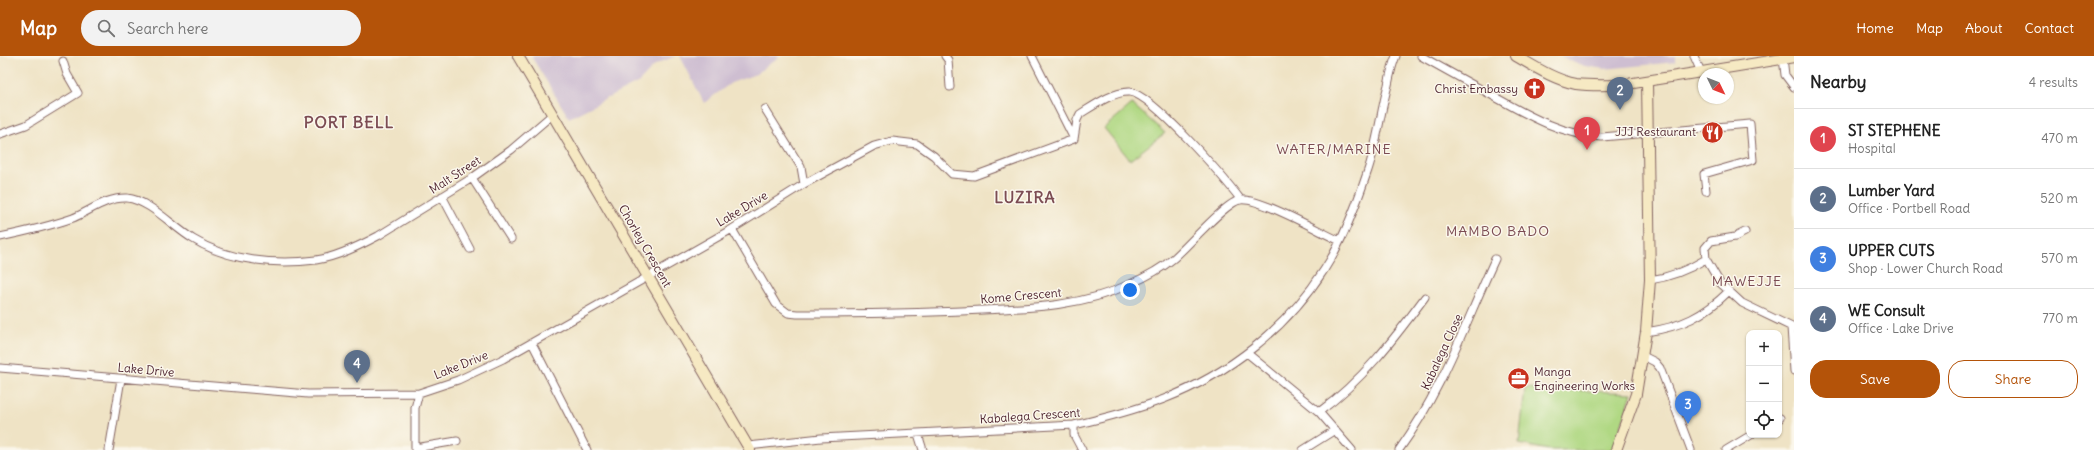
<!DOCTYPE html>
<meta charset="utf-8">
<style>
body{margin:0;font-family:Delius,sans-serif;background:#f2f2f2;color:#222}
.controls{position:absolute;right:12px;bottom:12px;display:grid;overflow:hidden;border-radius:8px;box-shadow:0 1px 3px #0004}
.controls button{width:36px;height:36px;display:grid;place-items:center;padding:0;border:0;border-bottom:1px solid #e0e0e0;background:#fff;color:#222;font:20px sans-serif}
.compass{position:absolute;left:1698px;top:12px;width:36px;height:36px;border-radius:50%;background:#fff;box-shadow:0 1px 3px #0004;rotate:133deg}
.you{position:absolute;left:1130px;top:234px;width:14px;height:14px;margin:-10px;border:3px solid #fff;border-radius:50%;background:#1a73e8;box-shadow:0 0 0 6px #1a73e833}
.badge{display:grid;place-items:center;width:26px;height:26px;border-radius:50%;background:#b45309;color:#fff;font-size:13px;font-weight:700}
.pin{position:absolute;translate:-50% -33px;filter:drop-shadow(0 1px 2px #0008)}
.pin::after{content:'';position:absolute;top:21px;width:14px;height:12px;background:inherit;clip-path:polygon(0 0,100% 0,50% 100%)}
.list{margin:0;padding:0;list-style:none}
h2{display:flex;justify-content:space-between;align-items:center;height:52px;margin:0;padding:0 16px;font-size:17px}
h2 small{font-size:13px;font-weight:400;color:#767676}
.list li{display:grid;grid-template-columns:26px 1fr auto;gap:12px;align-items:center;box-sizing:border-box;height:60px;padding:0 16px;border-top:1px solid #e0e0e0}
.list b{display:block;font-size:15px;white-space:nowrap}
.list p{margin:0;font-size:13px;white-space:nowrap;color:#767676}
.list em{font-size:13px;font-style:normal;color:#767676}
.actions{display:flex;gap:8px;padding:12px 16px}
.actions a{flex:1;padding:9px 0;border:1px solid #b45309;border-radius:16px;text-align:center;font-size:14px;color:#b45309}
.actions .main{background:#b45309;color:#fff}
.icon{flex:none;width:22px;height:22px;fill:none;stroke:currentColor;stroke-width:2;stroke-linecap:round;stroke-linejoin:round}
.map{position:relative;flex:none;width:1794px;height:394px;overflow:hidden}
header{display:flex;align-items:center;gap:24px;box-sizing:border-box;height:56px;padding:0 20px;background:#b45309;color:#fff}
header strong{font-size:19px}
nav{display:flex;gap:22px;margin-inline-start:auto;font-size:14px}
.search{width:280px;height:36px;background:#f2f2f2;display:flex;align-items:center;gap:10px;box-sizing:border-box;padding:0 14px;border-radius:22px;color:#767676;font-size:15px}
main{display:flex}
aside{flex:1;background:#fff}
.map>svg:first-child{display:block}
</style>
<header>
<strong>Map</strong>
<div class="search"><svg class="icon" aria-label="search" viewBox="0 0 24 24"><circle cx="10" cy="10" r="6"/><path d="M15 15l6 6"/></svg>Search here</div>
<nav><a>Home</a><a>Map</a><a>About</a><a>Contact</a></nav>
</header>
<main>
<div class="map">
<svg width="1794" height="394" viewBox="0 0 1794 394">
<rect width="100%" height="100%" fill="#fbf7ec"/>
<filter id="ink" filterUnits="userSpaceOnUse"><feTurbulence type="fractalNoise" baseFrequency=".025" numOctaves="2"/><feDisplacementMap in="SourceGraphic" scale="8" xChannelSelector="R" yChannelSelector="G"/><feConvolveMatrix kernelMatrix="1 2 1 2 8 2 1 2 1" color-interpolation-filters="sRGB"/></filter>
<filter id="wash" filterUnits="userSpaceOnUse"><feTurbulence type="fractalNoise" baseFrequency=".012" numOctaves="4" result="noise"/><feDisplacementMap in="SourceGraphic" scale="16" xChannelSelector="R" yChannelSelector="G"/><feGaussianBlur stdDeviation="0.9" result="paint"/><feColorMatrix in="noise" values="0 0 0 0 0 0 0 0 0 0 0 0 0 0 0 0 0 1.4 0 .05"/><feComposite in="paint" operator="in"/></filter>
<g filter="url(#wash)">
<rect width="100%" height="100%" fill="#efe3c5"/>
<path fill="#cebed1" d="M531,0H676L656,8L639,26L569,62Z
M680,0H780L756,18L731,27L704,47Z
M1560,0H1676V6L1604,13L1579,9Z"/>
<path fill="#b0d883" stroke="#7d7c57" d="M1132,48L1165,77L1130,104L1104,72Z
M1525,332L1632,337L1613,394H1549L1519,388Z"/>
</g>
<g filter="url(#ink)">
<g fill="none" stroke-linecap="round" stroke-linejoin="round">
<defs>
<path id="street" d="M945,0L948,4L950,31
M1032,0L1074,83
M1421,0C1442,12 1464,24 1486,36C1522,56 1559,79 1602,81L1750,68L1753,104L1704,118L1706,135
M1694,0L1701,16
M1783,2L1785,19L1794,31
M765,53L801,111L804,128
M0,78L26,69L78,37L67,18L63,5
M472,122L511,183
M442,140L470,193
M732,173L776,248L788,257L797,258C859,258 921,257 982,254C1032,252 1084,250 1130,228C1146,221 1161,213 1174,202C1188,190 1226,146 1240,144C1259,141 1320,176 1340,185
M0,181C24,176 50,170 73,162C90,155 107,141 127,142C149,144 173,171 193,183C228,205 275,209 316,204C337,201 359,190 378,180L472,122L511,94L553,58
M1706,203L1705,192L1711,185L1735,181L1745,176
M1650,224C1671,221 1688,214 1706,203L1720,227L1729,235
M1791,271L1794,315
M1646,276C1681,271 1704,260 1729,235L1742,247L1794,272
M532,287L587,394
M1247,297L1319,356L1352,394
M1643,300L1655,306L1660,312L1691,394
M0,312L308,338L419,337L458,324L503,303L732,173L804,128L874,90L892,85L917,88L934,100L952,118L974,120L1074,83L1077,64L1080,58C1093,50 1114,35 1130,36C1153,39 1225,123 1241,144
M1319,356C1362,325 1394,283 1425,241
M1779,363L1780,362
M1074,369V379L1082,394
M918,378L923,394
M748,390L821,382L1074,369C1105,362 1135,354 1164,343C1229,318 1287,272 1324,214C1343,185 1356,150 1367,117C1377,89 1380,58 1388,29C1390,19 1392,9 1396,0
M415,392L457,385
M109,394L121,323
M415,394V352L419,337
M1303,394L1335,374
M1399,394C1443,333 1464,270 1495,203
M1726,394L1751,379"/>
<path id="secondary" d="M518,0L750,394
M1516,0C1535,11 1555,24 1576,28C1591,30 1606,29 1621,29L1794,1
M1616,394L1636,338L1646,276L1650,224L1647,25"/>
</defs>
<use href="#street" stroke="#846461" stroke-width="9"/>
<use href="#secondary" stroke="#846461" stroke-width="12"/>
<use href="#street" stroke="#fff" stroke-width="7"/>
<use href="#secondary" stroke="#f6e9c3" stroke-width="10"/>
</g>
</g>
<defs>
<symbol id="church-disc" viewBox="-11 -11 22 22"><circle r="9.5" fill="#c8321e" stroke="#fbf7ec"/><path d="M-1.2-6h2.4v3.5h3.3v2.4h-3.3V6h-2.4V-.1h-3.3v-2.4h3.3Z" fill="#fff"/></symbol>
<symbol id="restaurant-disc" viewBox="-11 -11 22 22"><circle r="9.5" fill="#c8321e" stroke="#fbf7ec"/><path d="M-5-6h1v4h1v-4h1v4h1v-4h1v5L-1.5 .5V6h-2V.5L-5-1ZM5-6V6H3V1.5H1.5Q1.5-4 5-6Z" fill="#fff"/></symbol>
<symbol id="office-disc" viewBox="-11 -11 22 22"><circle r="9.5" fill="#c8321e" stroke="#fbf7ec"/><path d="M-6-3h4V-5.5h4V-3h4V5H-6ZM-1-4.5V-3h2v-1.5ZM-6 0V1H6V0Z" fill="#fff"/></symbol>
</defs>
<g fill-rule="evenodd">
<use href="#church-disc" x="1522" y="20" width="25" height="25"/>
<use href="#restaurant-disc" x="1700" y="64" width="25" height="25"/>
<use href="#office-disc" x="1506" y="310" width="25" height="25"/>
</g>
<g text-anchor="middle" stroke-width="3" stroke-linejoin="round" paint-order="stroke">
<g font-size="12" fill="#4a1f2b" stroke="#fbf7ec" text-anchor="end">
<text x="1518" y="37">Christ Embassy</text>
<text x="1696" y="80">JJJ Restaurant</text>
<text x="1534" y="320" text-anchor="start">Manga<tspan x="1534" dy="14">Engineering Works</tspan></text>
</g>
<g font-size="12" fill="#4a1f2b" stroke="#fbf7ec">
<text transform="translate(455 119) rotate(-33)" y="4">Malt Street</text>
<text transform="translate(742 153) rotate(-31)" y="4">Lake Drive</text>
<text transform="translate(645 190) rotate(60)" y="4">Chorley Crescent</text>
<text transform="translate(1021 240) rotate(-5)" y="4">Kome Crescent</text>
<text transform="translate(1442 296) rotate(-65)" y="4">Kabalega Close</text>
<text transform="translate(461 309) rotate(-22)" y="4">Lake Drive</text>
<text transform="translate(146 314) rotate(5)" y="4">Lake Drive</text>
<text transform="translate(1030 360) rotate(-4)" y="4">Kabalega Crescent</text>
</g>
<g font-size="14" letter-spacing="1" fill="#7c4c53" stroke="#fbf7ec">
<text x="1334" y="98">WATER/MARINE</text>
<text x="1498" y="180">MAMBO BADO</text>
<text x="1747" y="230">MAWEJJE</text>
</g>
<g font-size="16" font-weight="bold" letter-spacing="1" fill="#7c4c53" stroke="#fbf7ec">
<text x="349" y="72">PORT BELL</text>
<text x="1025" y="147">LUZIRA</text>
</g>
</g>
</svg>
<div class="controls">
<button>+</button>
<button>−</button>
<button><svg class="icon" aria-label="locate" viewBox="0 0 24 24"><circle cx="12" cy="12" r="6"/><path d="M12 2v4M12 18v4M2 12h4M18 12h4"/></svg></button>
</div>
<svg class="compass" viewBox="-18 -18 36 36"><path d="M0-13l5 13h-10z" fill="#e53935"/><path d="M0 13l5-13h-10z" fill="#767676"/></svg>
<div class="you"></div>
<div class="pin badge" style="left:1587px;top:94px;background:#e0444e">1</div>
<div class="pin badge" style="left:1620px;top:54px;background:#5c6f8a">2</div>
<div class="pin badge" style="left:1688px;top:368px;background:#3f7fe0">3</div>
<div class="pin badge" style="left:357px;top:327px;background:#5c6f8a">4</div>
</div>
<aside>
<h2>Nearby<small>4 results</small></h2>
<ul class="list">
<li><span class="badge" style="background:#e0444e">1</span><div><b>ST STEPHENE</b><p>Hospital</p></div><em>470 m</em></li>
<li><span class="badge" style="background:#5c6f8a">2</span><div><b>Lumber Yard</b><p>Office · Portbell Road</p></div><em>520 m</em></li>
<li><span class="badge" style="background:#3f7fe0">3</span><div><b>UPPER CUTS</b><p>Shop · Lower Church Road</p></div><em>570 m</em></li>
<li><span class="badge" style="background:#5c6f8a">4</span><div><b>WE Consult</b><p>Office · Lake Drive</p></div><em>770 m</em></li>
</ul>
<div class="actions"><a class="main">Save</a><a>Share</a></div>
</aside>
</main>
